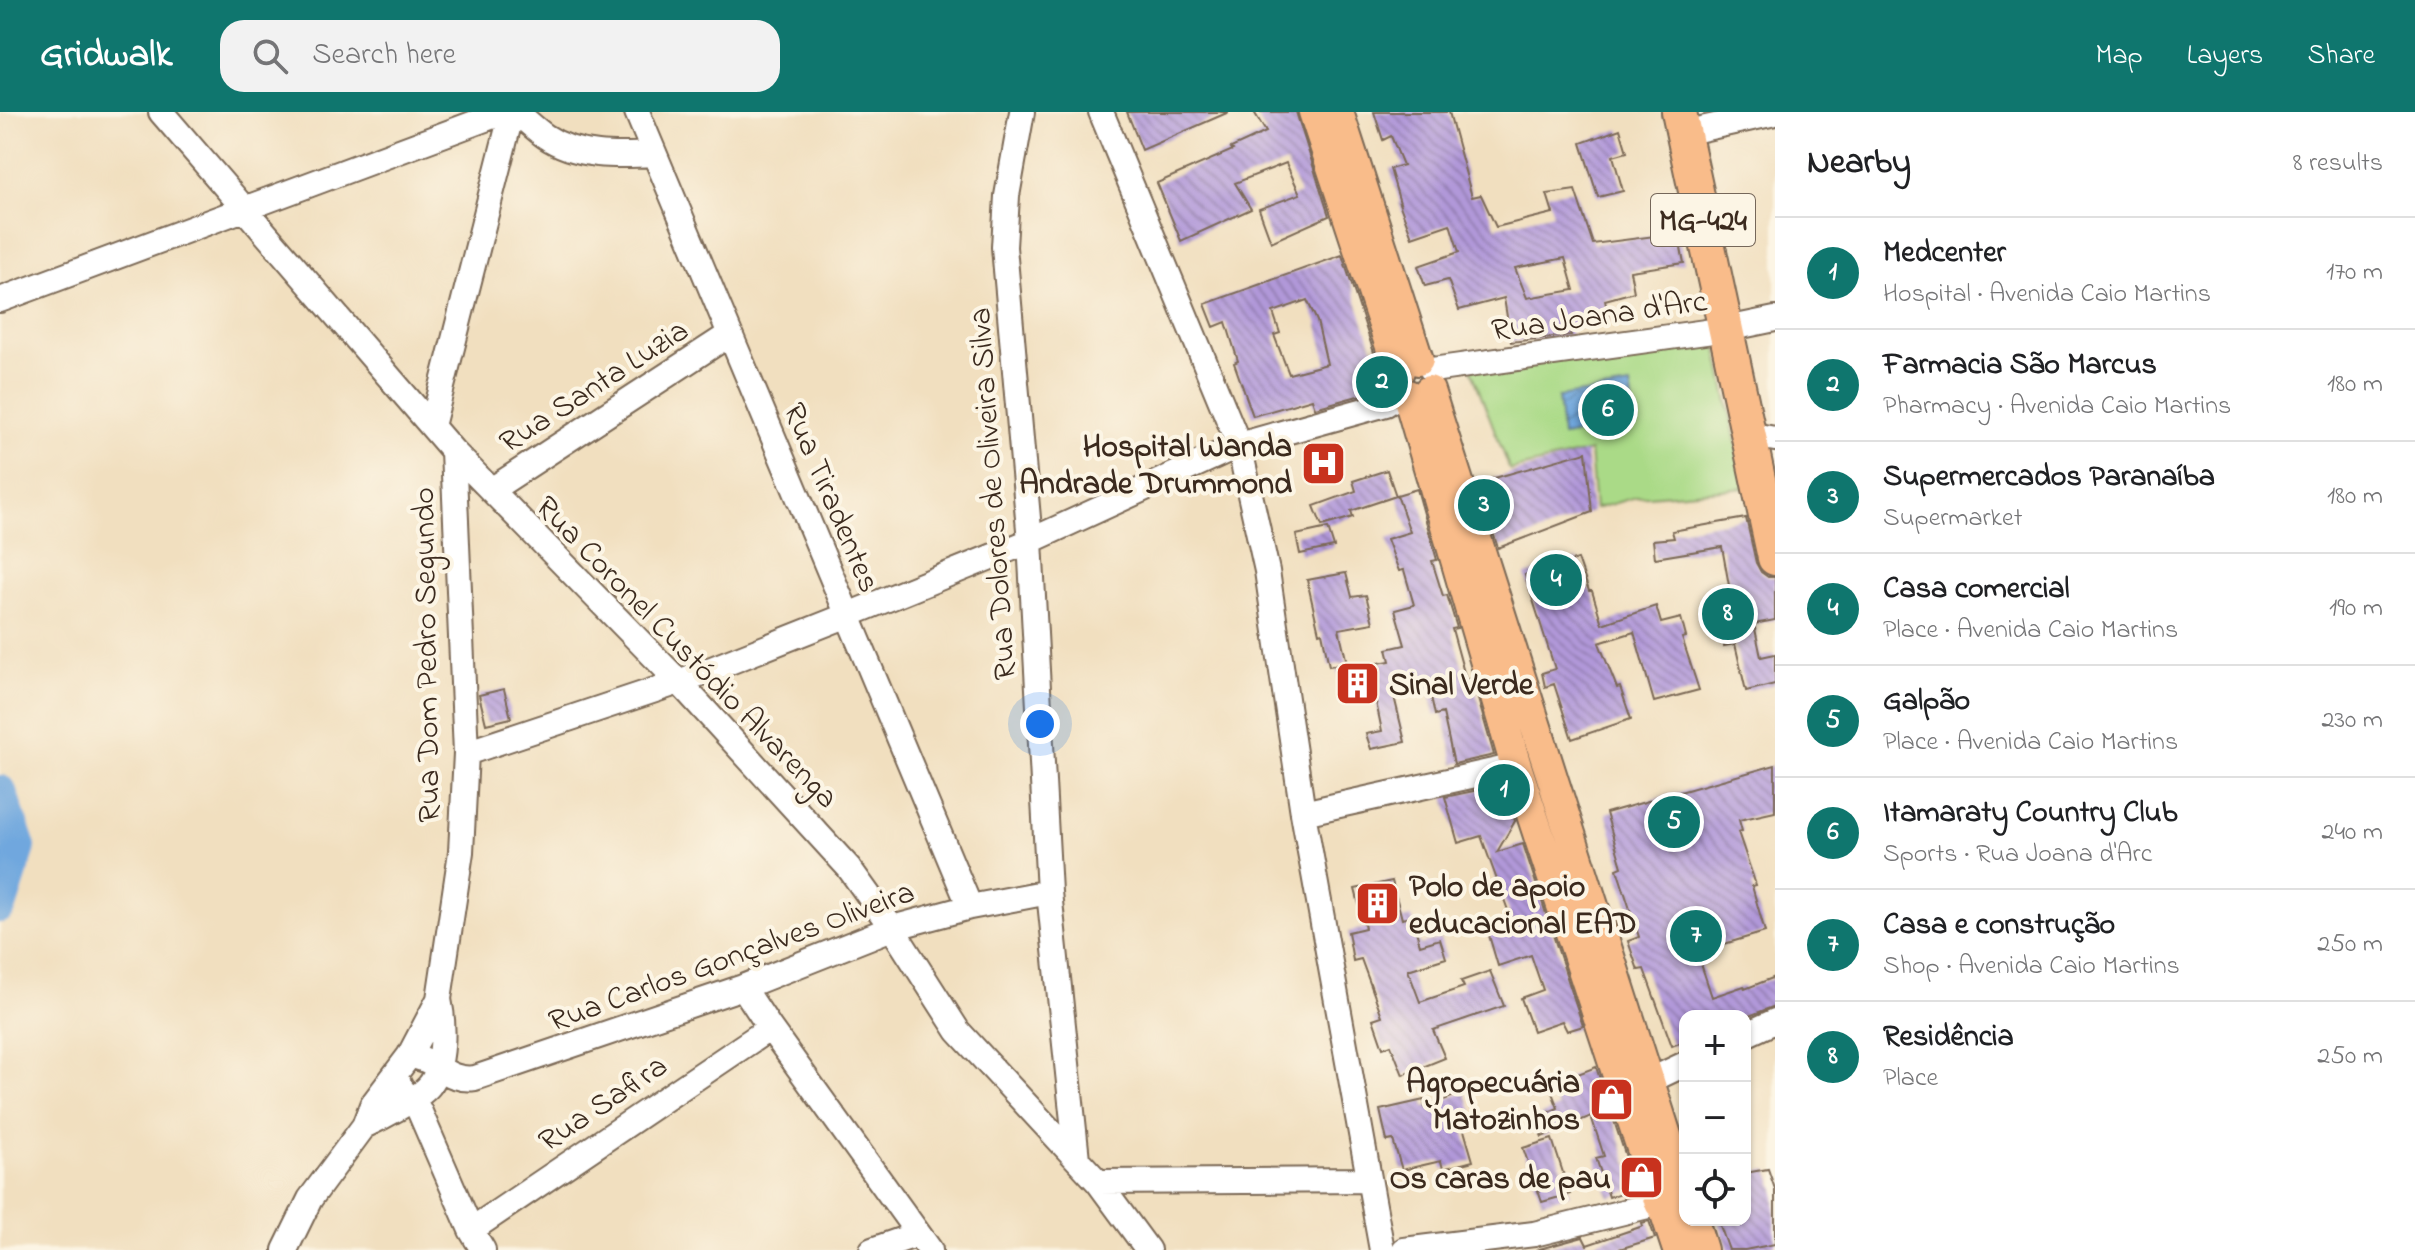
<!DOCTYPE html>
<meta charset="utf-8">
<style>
body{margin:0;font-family:"Indie Flower",sans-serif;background:#f2f2f2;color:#202124}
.controls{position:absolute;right:24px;bottom:24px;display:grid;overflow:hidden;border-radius:16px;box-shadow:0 2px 6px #0004}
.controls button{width:72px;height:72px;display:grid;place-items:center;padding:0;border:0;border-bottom:2px solid #e0e0e0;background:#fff;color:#202124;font:40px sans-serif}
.you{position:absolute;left:1040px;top:612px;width:28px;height:28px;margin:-20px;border:6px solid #fff;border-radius:50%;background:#1a73e8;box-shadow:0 0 0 12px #1a73e833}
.badge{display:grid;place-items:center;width:52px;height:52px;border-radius:50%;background:#0f766e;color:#fff;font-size:26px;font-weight:700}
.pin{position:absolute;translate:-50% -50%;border:4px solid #fff;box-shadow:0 2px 8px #0006}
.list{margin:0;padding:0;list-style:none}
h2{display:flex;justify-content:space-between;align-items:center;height:104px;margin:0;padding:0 32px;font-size:34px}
h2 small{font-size:26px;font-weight:400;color:#757577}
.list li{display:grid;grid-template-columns:52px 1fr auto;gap:24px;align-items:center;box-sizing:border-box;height:112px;padding:0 32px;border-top:2px solid #e0e0e0}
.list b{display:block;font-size:30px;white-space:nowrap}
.list p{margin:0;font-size:26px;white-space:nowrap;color:#757577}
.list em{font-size:26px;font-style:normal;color:#757577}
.icon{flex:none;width:44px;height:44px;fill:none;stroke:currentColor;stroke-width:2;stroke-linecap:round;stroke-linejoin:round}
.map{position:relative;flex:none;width:1775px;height:1138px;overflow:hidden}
header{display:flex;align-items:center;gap:48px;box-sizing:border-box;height:112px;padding:0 40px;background:#0f766e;color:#fff}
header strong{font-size:38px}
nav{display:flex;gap:44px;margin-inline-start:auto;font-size:28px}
.search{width:560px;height:72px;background:#f2f2f2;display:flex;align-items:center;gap:20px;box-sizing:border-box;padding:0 28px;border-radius:24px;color:#757577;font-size:30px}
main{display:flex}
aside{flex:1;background:#fff}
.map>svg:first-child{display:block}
</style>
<header>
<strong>Gridwalk</strong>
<div class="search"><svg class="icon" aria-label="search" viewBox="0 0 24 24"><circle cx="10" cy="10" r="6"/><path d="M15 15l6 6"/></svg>Search here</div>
<nav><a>Map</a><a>Layers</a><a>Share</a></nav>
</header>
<main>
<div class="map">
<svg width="1775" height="1138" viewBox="0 0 1775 1138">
<defs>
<pattern id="water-waves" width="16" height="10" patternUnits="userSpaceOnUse" patternTransform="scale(2)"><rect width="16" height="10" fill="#6fa7de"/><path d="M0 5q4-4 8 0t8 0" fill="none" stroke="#5c88b3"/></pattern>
<pattern id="building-back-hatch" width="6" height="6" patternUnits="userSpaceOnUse" patternTransform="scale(2)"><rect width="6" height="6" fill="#b198d9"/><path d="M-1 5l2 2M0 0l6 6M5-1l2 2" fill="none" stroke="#917caf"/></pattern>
</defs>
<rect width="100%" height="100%" fill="#fcf5e5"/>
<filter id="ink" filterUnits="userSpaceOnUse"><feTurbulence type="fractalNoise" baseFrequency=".0125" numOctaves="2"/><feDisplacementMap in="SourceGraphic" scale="16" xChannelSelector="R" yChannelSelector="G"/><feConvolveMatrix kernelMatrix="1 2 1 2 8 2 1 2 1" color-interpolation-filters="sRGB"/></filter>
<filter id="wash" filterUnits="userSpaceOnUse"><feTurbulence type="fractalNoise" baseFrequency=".006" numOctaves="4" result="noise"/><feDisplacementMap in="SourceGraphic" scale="32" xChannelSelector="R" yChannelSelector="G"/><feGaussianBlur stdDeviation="1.8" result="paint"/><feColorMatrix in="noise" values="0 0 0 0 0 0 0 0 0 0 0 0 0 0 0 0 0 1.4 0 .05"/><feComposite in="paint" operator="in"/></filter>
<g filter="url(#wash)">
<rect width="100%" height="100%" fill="#f1dfbf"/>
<path fill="#aada87" stroke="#728252" stroke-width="2" d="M1714,222L1745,376L1636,385L1595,397L1590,339L1510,358L1471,257Z"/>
<path fill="url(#water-waves)" stroke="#55687e" stroke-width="2" d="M1630,274L1636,313L1562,324L1558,285Z"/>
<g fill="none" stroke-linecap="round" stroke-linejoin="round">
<path stroke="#6fa7de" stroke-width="34" d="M0,680L19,735L0,794"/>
</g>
<g id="blocks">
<path fill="url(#building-back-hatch)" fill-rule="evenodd" d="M1127,0H1229L1142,38Z
M1254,0H1296L1329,104L1271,130L1259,97L1300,82L1286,51L1235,71L1251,97L1181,129L1157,71L1233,38L1231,36L1266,20Z
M1374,0H1449L1472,85L1481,83L1496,115L1553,101L1547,82L1575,78L1593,132L1678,121L1684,151L1630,159L1634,180L1605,188L1609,211L1569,217L1571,223L1511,230L1504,186L1459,198L1448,168L1425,174L1418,154L1459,140L1450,112L1412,125L1399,91H1400L1390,57L1403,53L1391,24L1383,28ZM1565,146L1574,178L1527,186L1515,156Z
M1620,17L1627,40L1613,44L1623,79L1598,85L1581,31Z
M1342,143L1382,265L1387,273L1379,278L1315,296L1312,287L1253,304L1234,251L1238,249L1226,210L1214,215L1205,192ZM1307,188L1317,209L1327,252L1289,262L1274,223L1280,221L1273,200Z
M1586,340L1592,400L1498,436L1477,371Z
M1387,358L1396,384L1351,399L1353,405L1322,414L1314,394L1356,379L1353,369Z
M1417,377L1437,448L1432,449L1443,484L1447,483L1457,516L1452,517L1466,568L1472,566L1494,643L1454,652L1443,601L1435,603L1428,571L1393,580L1405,630L1371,637L1366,622L1382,619L1375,585L1344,590L1337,558L1390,549L1387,537L1405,533L1395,498L1414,493L1404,458L1399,459L1387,427L1410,420L1397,383Z
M1746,406L1756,451L1761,460L1768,465H1775V508L1754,512L1761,545L1775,542V572L1746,579L1735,532L1724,534L1719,506H1716L1711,482L1730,479L1722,435L1655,446L1653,428L1674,426L1672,419Z
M1328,416L1334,435L1300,442L1296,423Z
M1578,447L1589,479H1592L1602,512L1656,494L1661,511L1681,506L1686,525L1682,526L1699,578L1654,590L1634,520L1599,531L1617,576L1620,575L1631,607L1572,627L1554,572L1545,575L1542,561L1555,557L1525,463Z
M1346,461L1352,485L1366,483L1373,511L1339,517L1347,551L1329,554L1322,520L1319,521L1307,468Z
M504,577L511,606L486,612L479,583Z
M1775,653V700L1739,708L1742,719L1738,720L1756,773L1752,774L1765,820L1697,840L1712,885L1744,874L1745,877L1775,865V894L1749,904H1685V929L1672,934L1644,857L1638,858L1628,829L1639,825L1617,757L1622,755L1606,701Z
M1483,677L1510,692L1515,709L1497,740L1523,732L1583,914L1567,919L1562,909L1533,919L1521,886L1543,878L1531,843L1498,854L1488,820L1513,812L1481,724L1458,731L1445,685Z
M1392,769L1402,807L1412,805L1420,833L1440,827L1446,846L1408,858L1420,890L1464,875L1461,869L1490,859L1504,894L1433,918L1445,946L1403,963L1391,933L1383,936L1373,907L1382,904L1361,847L1353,849L1348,820L1365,816L1355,777Z
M1596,955L1638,1081L1632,1083L1630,1078L1609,1085L1596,1046L1604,1044L1591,1004L1542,1025L1534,1006L1558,996L1549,973Z
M1465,980L1474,1003L1461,1008L1473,1049L1443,1057L1441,1049L1402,1058L1393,1028L1387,1029L1380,998L1424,988L1425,995Z
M1552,1027L1570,1082L1542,1090L1523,1036Z
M1768,1057L1775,1077V1132L1745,1138H1729L1718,1108H1745V1061Z
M1649,1109L1655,1126L1616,1138H1536L1583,1125L1587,1133L1643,1114L1642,1111Z"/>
</g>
</g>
<g filter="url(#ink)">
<use href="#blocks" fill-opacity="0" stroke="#7b6956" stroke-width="2"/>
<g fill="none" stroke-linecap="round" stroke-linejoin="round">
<defs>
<path id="minor" d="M161,0L453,339L679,570L849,756L892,816L958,919L1098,1070L1148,1138
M516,0C526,8 535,17 545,24C577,46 618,44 654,42
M637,0L970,795
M1022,0L1007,84L1004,135L1030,429L1049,780L1077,1047
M1101,0L1239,333L1267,459L1303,701L1382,1138
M1683,21L1775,1
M0,188L504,0
M1432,258L1727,217L1775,207
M432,314L512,0
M1747,322L1775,327
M491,378L730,222
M466,641L679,570L848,503L1030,429L1239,333L1386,292L1403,280
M1303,701L1516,654
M743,875L770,916L930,1138
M1745,923L1775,909
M409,944C437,946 445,970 475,966L743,875L892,816L970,795L1049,780
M396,962C398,979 411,985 419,998L471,1118L483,1138
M1649,969L1685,952
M364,1014C381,1006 418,987 429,974C446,954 444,910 439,887
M1098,1070L1368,1068
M471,1118L770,916
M285,1138L310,1087L364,1014L372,993L409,944L439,887L461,740L466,641L453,339
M872,1138L918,1122
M1404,1138L1534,1122L1660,1091"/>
<path id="major" d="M1314,0L1399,259
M1338,0L1418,248
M1429,279L1685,1083
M1408,283L1516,654L1660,1091L1662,1090L1678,1138
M1693,1108L1702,1138"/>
<path id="highway" d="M1679,0L1775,446"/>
</defs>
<use href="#minor" stroke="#7b6956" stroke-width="28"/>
<use href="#major" stroke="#7b6956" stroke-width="34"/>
<use href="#highway" stroke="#7b6956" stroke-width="38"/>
<use href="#minor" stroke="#fff" stroke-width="24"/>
<use href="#major" stroke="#f9bc8a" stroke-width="30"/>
<use href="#highway" stroke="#f9bc8a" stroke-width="34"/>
</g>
</g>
<defs>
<symbol id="hospital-square" viewBox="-11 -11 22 22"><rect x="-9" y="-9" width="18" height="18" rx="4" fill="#c8321e" stroke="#fcf5e5"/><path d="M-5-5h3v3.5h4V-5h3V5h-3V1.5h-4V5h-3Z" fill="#fff"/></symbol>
<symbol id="building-square" viewBox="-11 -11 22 22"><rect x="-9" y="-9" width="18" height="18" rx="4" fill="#c8321e" stroke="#fcf5e5"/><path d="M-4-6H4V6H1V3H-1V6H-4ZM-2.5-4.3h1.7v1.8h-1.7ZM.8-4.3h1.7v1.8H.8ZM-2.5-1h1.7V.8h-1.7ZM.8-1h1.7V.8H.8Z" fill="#fff"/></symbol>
<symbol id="shop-square" viewBox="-11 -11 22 22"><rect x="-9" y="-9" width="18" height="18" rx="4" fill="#c8321e" stroke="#fcf5e5"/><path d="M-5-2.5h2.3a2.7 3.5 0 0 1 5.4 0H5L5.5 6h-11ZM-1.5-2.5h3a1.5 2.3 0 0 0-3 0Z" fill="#fff"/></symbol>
</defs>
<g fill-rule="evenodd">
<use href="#hospital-square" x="1298" y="326" width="51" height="51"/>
<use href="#building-square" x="1332" y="546" width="51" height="51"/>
<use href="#building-square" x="1352" y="766" width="51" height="51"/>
<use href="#shop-square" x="1586" y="962" width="51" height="51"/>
<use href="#shop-square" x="1616" y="1040" width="51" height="51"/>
</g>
<g text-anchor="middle" stroke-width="8" stroke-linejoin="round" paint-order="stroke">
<rect fill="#fcf5e5" stroke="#75675a" stroke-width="2" x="1651" y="82" width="104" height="52" rx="6"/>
<g font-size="30" font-weight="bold" fill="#3b2a1e">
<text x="1703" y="118">MG-424</text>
</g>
<g font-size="32" fill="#3b2a1e" stroke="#fcf5e5">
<text transform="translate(1599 202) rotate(-8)" y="11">Rua Joana d'Arc</text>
<text transform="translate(593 273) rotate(-33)" y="11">Rua Santa Luzia</text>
<text transform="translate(991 382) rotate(-94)" y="11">Rua Dolores de Oliveira Silva</text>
<text transform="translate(833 385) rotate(67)" y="11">Rua Tiradentes</text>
<text transform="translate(688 539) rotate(46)" y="11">Rua Coronel Custódio Alvarenga</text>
<text transform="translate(425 543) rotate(-91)" y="11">Rua Dom Pedro Segundo</text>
<text transform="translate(731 843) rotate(-20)" y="11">Rua Carlos Gonçalves Oliveira</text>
<text transform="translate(602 990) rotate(-34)" y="11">Rua Safira</text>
</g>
<g font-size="32" font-weight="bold" fill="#3b2a1e" stroke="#fcf5e5" text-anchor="end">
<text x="1292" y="344">Hospital Wanda<tspan x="1292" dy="37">Andrade Drummond</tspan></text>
<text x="1389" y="582" text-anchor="start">Sinal Verde</text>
<text x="1409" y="784" text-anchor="start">Polo de apoio<tspan x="1409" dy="37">educacional EAD</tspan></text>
<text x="1580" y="980">Agropecuária<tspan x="1580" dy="37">Matozinhos</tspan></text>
<text x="1611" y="1076">Os caras de pau</text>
</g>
</g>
</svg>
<div class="controls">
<button>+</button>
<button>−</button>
<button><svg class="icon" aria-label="locate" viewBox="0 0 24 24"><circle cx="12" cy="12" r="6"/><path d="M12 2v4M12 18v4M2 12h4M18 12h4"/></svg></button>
</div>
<div class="you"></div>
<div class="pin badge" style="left:1504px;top:678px">1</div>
<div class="pin badge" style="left:1382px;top:270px">2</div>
<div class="pin badge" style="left:1484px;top:393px">3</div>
<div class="pin badge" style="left:1556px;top:468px">4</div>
<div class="pin badge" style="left:1674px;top:710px">5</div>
<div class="pin badge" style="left:1608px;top:298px">6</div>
<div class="pin badge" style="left:1696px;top:824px">7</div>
<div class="pin badge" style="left:1728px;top:502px">8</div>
</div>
<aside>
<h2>Nearby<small>8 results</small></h2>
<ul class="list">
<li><span class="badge">1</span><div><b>Medcenter</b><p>Hospital · Avenida Caio Martins</p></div><em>170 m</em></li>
<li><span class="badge">2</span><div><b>Farmacia São Marcus</b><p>Pharmacy · Avenida Caio Martins</p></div><em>180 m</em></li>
<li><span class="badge">3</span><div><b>Supermercados Paranaíba</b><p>Supermarket</p></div><em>180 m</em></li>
<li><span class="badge">4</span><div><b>Casa comercial</b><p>Place · Avenida Caio Martins</p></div><em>190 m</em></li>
<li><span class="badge">5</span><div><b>Galpão</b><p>Place · Avenida Caio Martins</p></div><em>230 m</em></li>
<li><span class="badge">6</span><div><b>Itamaraty Country Club</b><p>Sports · Rua Joana d'Arc</p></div><em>240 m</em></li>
<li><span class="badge">7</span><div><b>Casa e construção</b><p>Shop · Avenida Caio Martins</p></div><em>250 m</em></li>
<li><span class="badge">8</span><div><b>Residência</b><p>Place</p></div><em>250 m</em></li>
</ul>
</aside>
</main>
